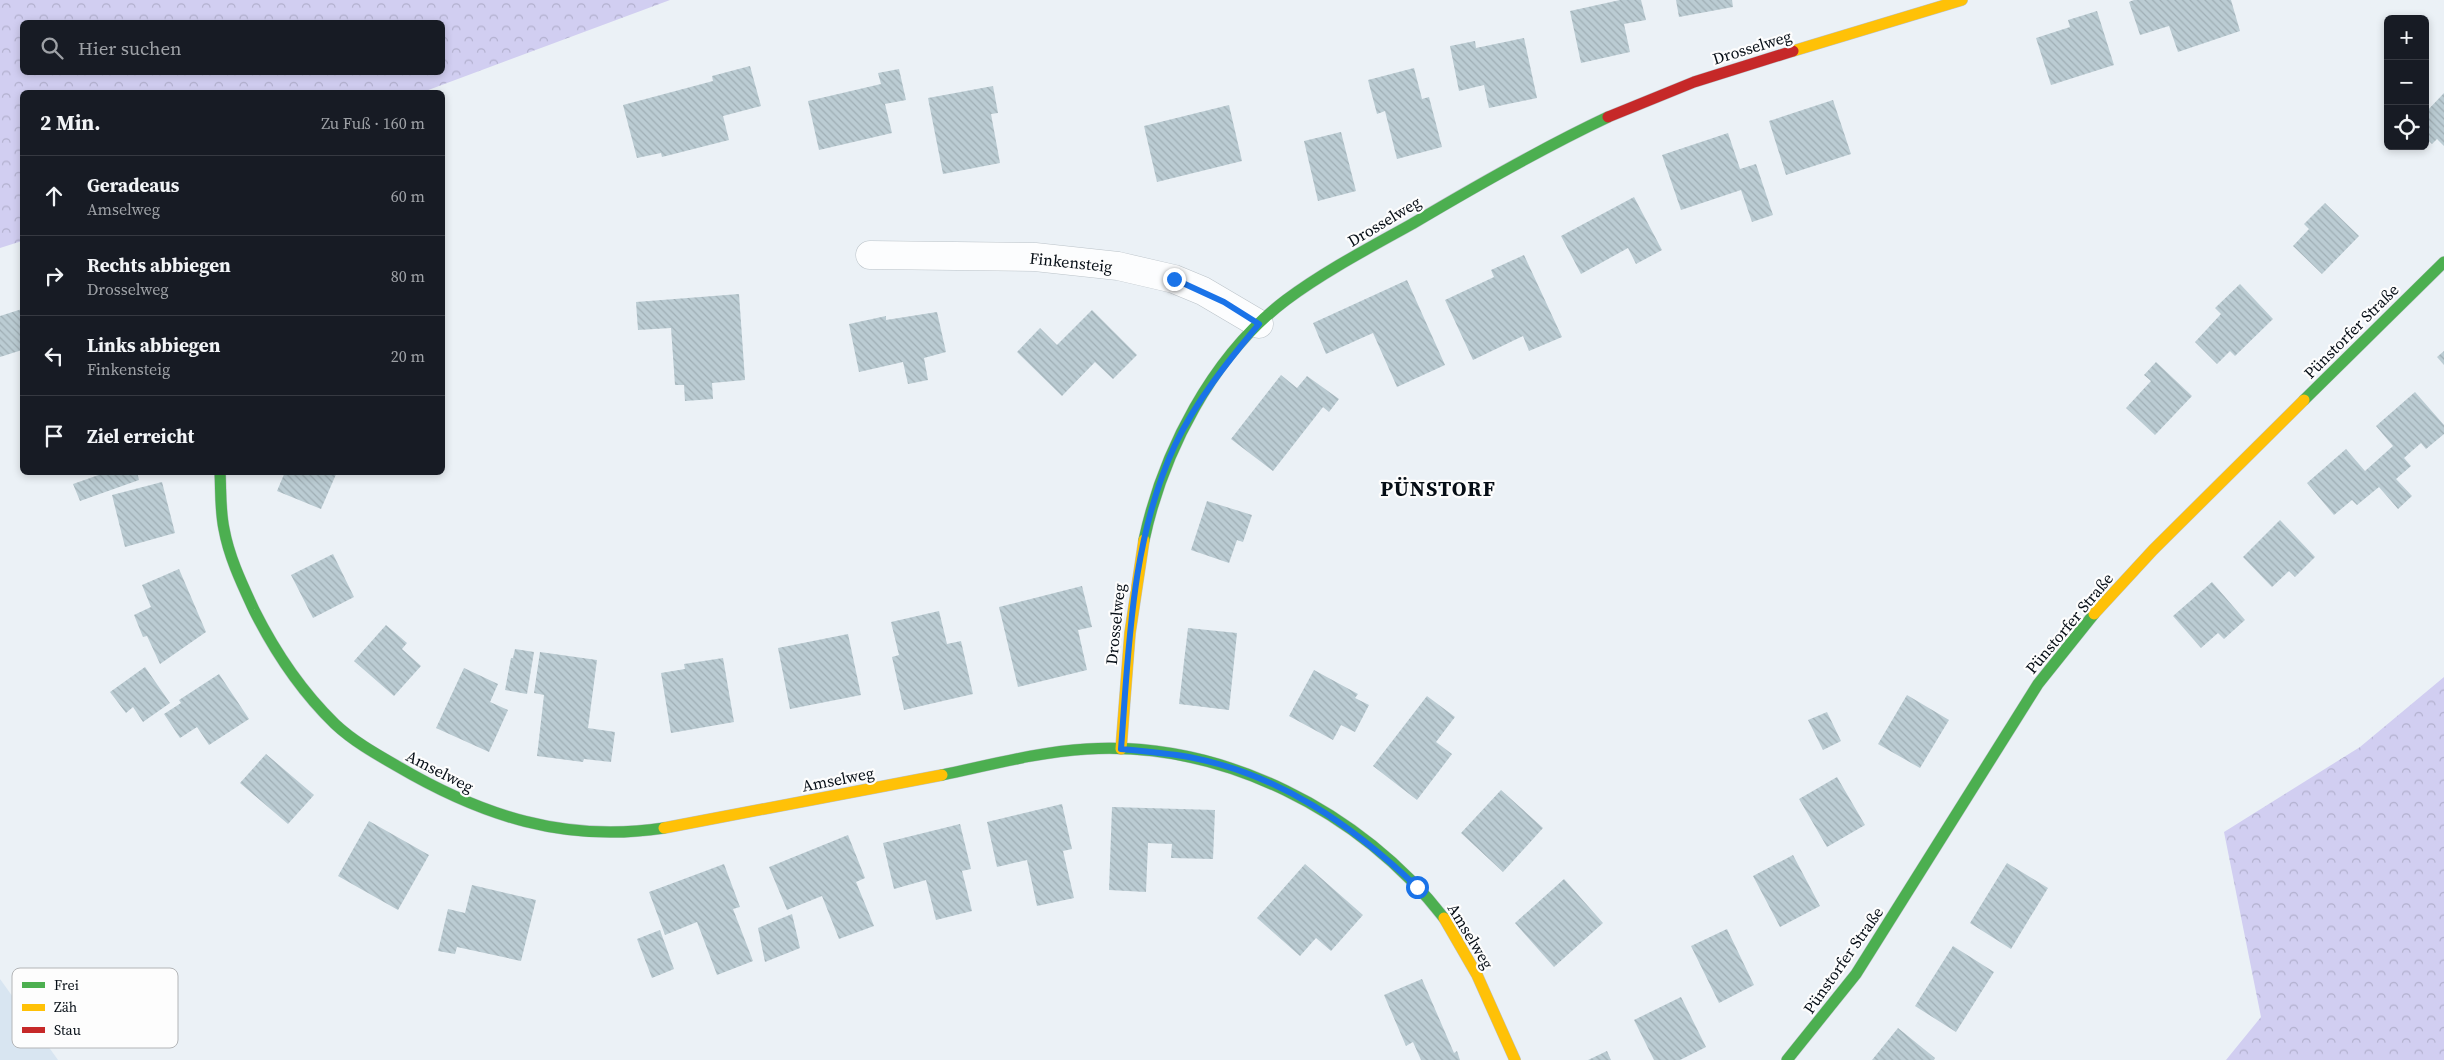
<!DOCTYPE html>
<html lang="de">
<meta charset="utf-8">
<style>
body{margin:0;font-family:"Source Serif 4",serif;background:#20242c;color:#f1f3f6}
.controls{position:absolute;right:15px;top:15px;display:grid;overflow:hidden;border-radius:8px;box-shadow:0 2px 8px #0003}
.controls button{width:45px;height:45px;display:grid;place-items:center;padding:0;border:0;border-bottom:1px solid #363941;background:#171b24;color:#f1f3f6;font:25px sans-serif}
.stop{position:absolute;width:15px;height:15px;margin:-11px;border:4px solid #1a73e8;border-radius:50%;background:#fff}
.stop.end{background:#1a73e8;border-color:#fff;box-shadow:0 1px 5px #0008}
.list{margin:0;padding:0;list-style:none}
h2{display:flex;justify-content:space-between;align-items:center;height:65px;margin:0;padding:0 20px;font-size:21px}
h2 small{font-size:16px;font-weight:400;color:#9ea1a6}
.list li{display:grid;grid-template-columns:32px 1fr auto;gap:15px;align-items:center;box-sizing:border-box;height:80px;padding:0 20px;border-top:1px solid #363941}
.list b{display:block;font-size:19px;white-space:nowrap}
.list p{margin:0;font-size:16px;white-space:nowrap;color:#9ea1a6}
.list em{font-size:16px;font-style:normal;color:#9ea1a6}
.icon{flex:none;width:28px;height:28px;fill:none;stroke:currentColor;stroke-width:2;stroke-linecap:round;stroke-linejoin:round}
.map{position:relative;flex:none;width:2444px;height:1060px;overflow:hidden}
.search{position:absolute;background:#171b24;box-shadow:0 2px 8px #0003;left:20px;top:20px;width:425px;height:55px;display:flex;align-items:center;gap:12px;box-sizing:border-box;padding:0 18px;border-radius:8px;color:#9ea1a6;font-size:19px}
.panel{position:absolute;background:#171b24;box-shadow:0 2px 8px #0003;left:20px;top:90px;width:425px;height:385px;border-radius:8px}
.map>svg:first-child{display:block}
</style>
<div class="map">
<svg width="2444" height="1060" viewBox="0 0 2444 1060">
<defs>
<pattern id="forest-crowns" width="20" height="18" patternUnits="userSpaceOnUse" patternTransform="scale(1.25)"><rect width="20" height="18" fill="#d1cef1"/><path d="M2 6a3 3 0 1 1 6 0M12 15a3 3 0 1 1 6 0" fill="none" stroke="#b2b0ce"/></pattern>
<pattern id="building-back-hatch" width="6" height="6" patternUnits="userSpaceOnUse" patternTransform="scale(1.25)"><rect width="6" height="6" fill="#bbccd3"/><path d="M-1 5l2 2M0 0l6 6M5-1l2 2" fill="none" stroke="#9faeb4"/></pattern>
</defs>
<rect width="100%" height="100%" fill="#ebf1f6"/>
<path fill="#d8e5f1" d="M0,979L58,1060H0Z"/>
<path fill="url(#forest-crowns)" fill-rule="evenodd" d="M0,0H670L423,92H22V241L0,248ZM22,22H442V72H22Z
M2444,677V1060H2226L2261,1017L2224,832L2360,747Z"/>
<path fill="url(#building-back-hatch)" d="M1620,0H1641L1646,20L1624,24L1630,52L1581,63L1570,11Z
M1676,0H1732L1733,7L1679,17Z
M2134,0H2231L2240,31L2178,52L2169,26L2140,35L2129,2Z
M2097,11L2114,65L2051,85L2036,38L2070,27L2068,20Z
M1524,38L1537,98L1489,108L1484,85L1459,91L1450,46L1475,41L1476,48Z
M750,66L761,106L723,116L729,140L662,157L661,153L637,158L623,105L713,81L712,76Z
M1414,68L1422,99L1429,97L1442,147L1397,159L1385,111L1377,114L1368,80Z
M899,69L906,100L885,104L892,133L819,150L808,101L881,84L878,73Z
M993,86L998,113L991,114L1000,163L943,174L928,98Z
M2444,93V146L2437,139L2432,144L2425,137V113Z
M1833,100L1851,154L1786,175L1769,121Z
M1229,105L1242,161L1157,182L1144,126Z
M1341,132L1356,191L1318,201L1304,141Z
M1728,133L1740,169L1756,164L1773,215L1752,222L1741,190L1681,210L1662,155Z
M1634,197L1662,250L1636,264L1628,248L1581,274L1561,236Z
M2325,203L2359,236L2322,274L2293,246L2309,229L2304,224Z
M1524,255L1562,337L1529,351L1523,336L1473,360L1445,300L1494,277L1491,270Z
M1407,280L1445,365L1397,387L1373,333L1326,354L1313,323Z
M2240,284L2273,319L2235,356L2230,351L2217,364L2195,342L2221,314L2215,308Z
M739,294L745,380L712,383L713,399L685,401L684,385H675L671,328L638,330L636,302Z
M22,309V350L0,357V316Z
M1092,310L1137,355L1113,379L1095,362L1062,396L1017,352L1040,328L1057,345Z
M937,312L946,352L924,358L928,380L908,384L903,362L859,372L849,324L886,316V320Z
M2444,351V365L2437,357Z
M2156,362L2192,396L2155,435L2126,408L2151,381L2144,375Z
M1281,375L1297,388L1307,376L1339,399L1329,412L1323,407L1273,471L1231,439Z
M2415,392L2444,425V434L2426,449L2421,443L2404,458L2411,466L2396,479L2412,496L2398,509L2379,487L2357,505L2352,500L2334,515L2307,483L2346,449L2365,471L2393,446L2376,426Z
M107,472H137L139,480L80,501L73,484Z
M285,472H337L321,509L277,491Z
M162,482L175,533L125,547L112,495Z
M1207,501L1252,515L1243,542L1237,540L1229,563L1191,550Z
M2280,520L2315,557L2295,577L2289,571L2272,587L2243,557Z
M333,554L354,597L313,618L291,575Z
M179,569L206,632L160,664L147,636L143,637L134,615L151,607L142,585Z
M2212,582L2245,620L2224,639L2218,633L2201,648L2173,616Z
M1082,586L1092,627L1078,630L1087,670L1018,687L999,607Z
M939,611L947,644L961,641L973,694L904,710L892,657L899,655L891,622Z
M386,625L407,643L402,649L421,666L394,696L354,661Z
M1188,628L1237,633L1229,710L1179,704Z
M848,634L861,695L790,709L778,648Z
M515,649L534,652L527,694L505,690L511,658H513Z
M540,652L597,660L588,728L615,732L611,762L584,759L583,762L537,756L544,695L534,693Z
M723,658L734,722L671,733L661,673L685,669L684,664Z
M145,667L170,703L143,722L133,707L126,713L110,692Z
M464,668L498,684L490,702L508,710L489,752L436,728Z
M1314,670L1358,694L1355,698L1369,705L1355,732L1341,725L1333,740L1289,716Z
M219,674L249,719L209,745L197,727L180,738L164,714L181,703L179,700Z
M1907,695L1949,720L1920,768L1878,744Z
M1427,696L1455,717L1436,742L1452,754L1417,800L1373,766Z
M1827,712L1841,741L1823,750L1808,720Z
M266,754L314,795L288,824L240,783Z
M1837,777L1865,825L1827,847L1799,799Z
M1501,790L1543,828L1503,872L1461,833Z
M1062,804L1072,849L1063,851L1074,898L1037,906L1027,860L997,867L987,822Z
M1112,807L1215,810L1213,859L1171,858L1172,844L1148,843L1146,892L1109,890Z
M369,821L429,855L398,910L338,876Z
M960,824L971,869L962,871L972,911L936,920L926,880L894,889L883,843Z
M848,835L865,878L856,882L874,926L839,939L822,896L787,910L769,867Z
M1793,855L1820,906L1780,927L1753,876Z
M2007,863L2048,888L2011,949L1970,923Z
M724,864L740,907L733,909L753,961L717,975L697,922L665,935L649,892Z
M1305,864L1363,915L1331,951L1316,938L1300,956L1257,918Z
M1564,879L1603,923L1554,967L1515,923Z
M472,885L536,900L521,961L457,947L455,954L438,951L448,909L465,913Z
M792,914L800,948L765,962L758,928Z
M1727,929L1754,985L1719,1003L1691,946Z
M660,930L674,969L652,978L637,939Z
M1953,946L1994,972L1956,1032L1915,1006Z
M1422,979L1454,1053L1457,1051L1460,1060H1421L1413,1042L1406,1046L1384,995Z
M1681,997L1706,1047L1680,1060H1654L1634,1020Z
M1898,1028L1935,1058L1934,1060H1872Z
M1607,1051L1611,1060H1588Z"/>
<g fill="none" stroke-linecap="round" stroke-linejoin="round">
<defs>
<path id="street" d="M870,255L1035,257L1118,266L1174,279L1203,291L1259,324"/>
<path id="fast" d="M2304,400L2444,262
M220,472C221,491 220,510 224,529C229,557 242,584 254,610C275,652 301,691 335,724C353,741 376,754 397,766C482,816 565,843 664,828
M1144,540C1163,452 1212,356 1286,300C1325,271 1369,248 1412,224C1476,186 1540,149 1608,117
M942,775C990,765 1038,752 1087,749C1223,741 1361,811 1444,918
M1787,1060L1856,974L2038,684L2094,614"/>
<path id="slow" d="M1793,51L1962,0
M2094,614L2153,550L2304,400
M1121,749L1130,633L1144,540
M664,828L942,775
M1444,918L1477,975L1515,1060"/>
<path id="jam" d="M1608,117L1694,82L1793,51"/>
</defs>
<use href="#street" stroke="#bbc3c9" stroke-width="29"/>
<use href="#fast" stroke="#bbc3c9" stroke-width="12"/>
<use href="#slow" stroke="#bbc3c9" stroke-width="12"/>
<use href="#jam" stroke="#bbc3c9" stroke-width="12"/>
<use href="#street" stroke="#fcfdfe" stroke-width="28"/>
<use href="#fast" stroke="#4caf50" stroke-width="11"/>
<use href="#slow" stroke="#ffc107" stroke-width="11"/>
<use href="#jam" stroke="#c62828" stroke-width="11"/>
</g>
<g fill="none" stroke-linecap="round" stroke-linejoin="round">
<path stroke="#1a73e8" stroke-width="6" d="M1174,279L1224,302L1259,324C1228,361 1196,401 1175,445C1131,540 1129,646 1121,749C1143,751 1166,753 1189,757C1279,774 1352,825 1417,887"/>
</g>
<g text-anchor="middle" stroke-width="4.5" stroke-linejoin="round" paint-order="stroke">
<g font-size="16" fill="#050d15" stroke="#fdfdfd">
<text transform="translate(1752 47) rotate(-17)" y="6">Drosselweg</text>
<text transform="translate(1384 221) rotate(-31)" y="6">Drosselweg</text>
<text transform="translate(1071 262) rotate(6)" y="6">Finkensteig</text>
<text transform="translate(2351 331) rotate(-45)" y="6">Pünstorfer Straße</text>
<text transform="translate(2069 623) rotate(-50)" y="6">Pünstorfer Straße</text>
<text transform="translate(1115 624) rotate(-84)" y="6">Drosselweg</text>
<text transform="translate(440 771) rotate(27)" y="6">Amselweg</text>
<text transform="translate(838 779) rotate(-11)" y="6">Amselweg</text>
<text transform="translate(1471 936) rotate(59)" y="6">Amselweg</text>
<text transform="translate(1843 960) rotate(-55)" y="6">Pünstorfer Straße</text>
</g>
<g font-size="21" font-weight="bold" letter-spacing="1" fill="#050d15" stroke="#fdfdfd">
<text x="1438" y="496">PÜNSTORF</text>
</g>
</g>
<rect x="12" y="968" width="166" height="80" rx="8" fill="#fdfdfd" stroke="#b3b5b7" stroke-width="1"/>
<rect x="22" y="982" width="23" height="6" fill="#4caf50"/>
<rect x="22" y="1004" width="23" height="7" fill="#ffc107"/>
<rect x="22" y="1027" width="23" height="6" fill="#c62828"/>
<g font-size="14" fill="#050d15">
<text x="54" y="990">Frei</text>
<text x="54" y="1012">Zäh</text>
<text x="54" y="1035">Stau</text>
</g>
</svg>
<div class="controls">
<button>+</button>
<button>−</button>
<button><svg class="icon" aria-label="locate" viewBox="0 0 24 24"><circle cx="12" cy="12" r="6"/><path d="M12 2v4M12 18v4M2 12h4M18 12h4"/></svg></button>
</div>
<div class="stop" style="left:1417px;top:887px"></div>
<div class="stop end" style="left:1174px;top:279px"></div>
<div class="search"><svg class="icon" aria-label="search" viewBox="0 0 24 24"><circle cx="10" cy="10" r="6"/><path d="M15 15l6 6"/></svg>Hier suchen</div>
<section class="panel">
<h2>2 Min.<small>Zu Fuß · 160 m</small></h2>
<ul class="list">
<li><svg class="icon" aria-label="ahead" viewBox="0 0 24 24"><path d="M12 20V5M6 11l6-6 6 6"/></svg><div><b>Geradeaus</b><p>Amselweg</p></div><em>60 m</em></li>
<li><svg class="icon" aria-label="right" viewBox="0 0 24 24"><path d="M7 20v-9h11M14 6l5 5-5 5"/></svg><div><b>Rechts abbiegen</b><p>Drosselweg</p></div><em>80 m</em></li>
<li><svg class="icon" aria-label="left" viewBox="0 0 24 24"><path d="M17 20v-9H6M10 6l-5 5 5 5"/></svg><div><b>Links abbiegen</b><p>Finkensteig</p></div><em>20 m</em></li>
<li><svg class="icon" aria-label="arrive" viewBox="0 0 24 24"><path d="M6 21V4h12l-3 4 3 4H6"/></svg><div><b>Ziel erreicht</b></div></li>
</ul>
</section>
</div>
